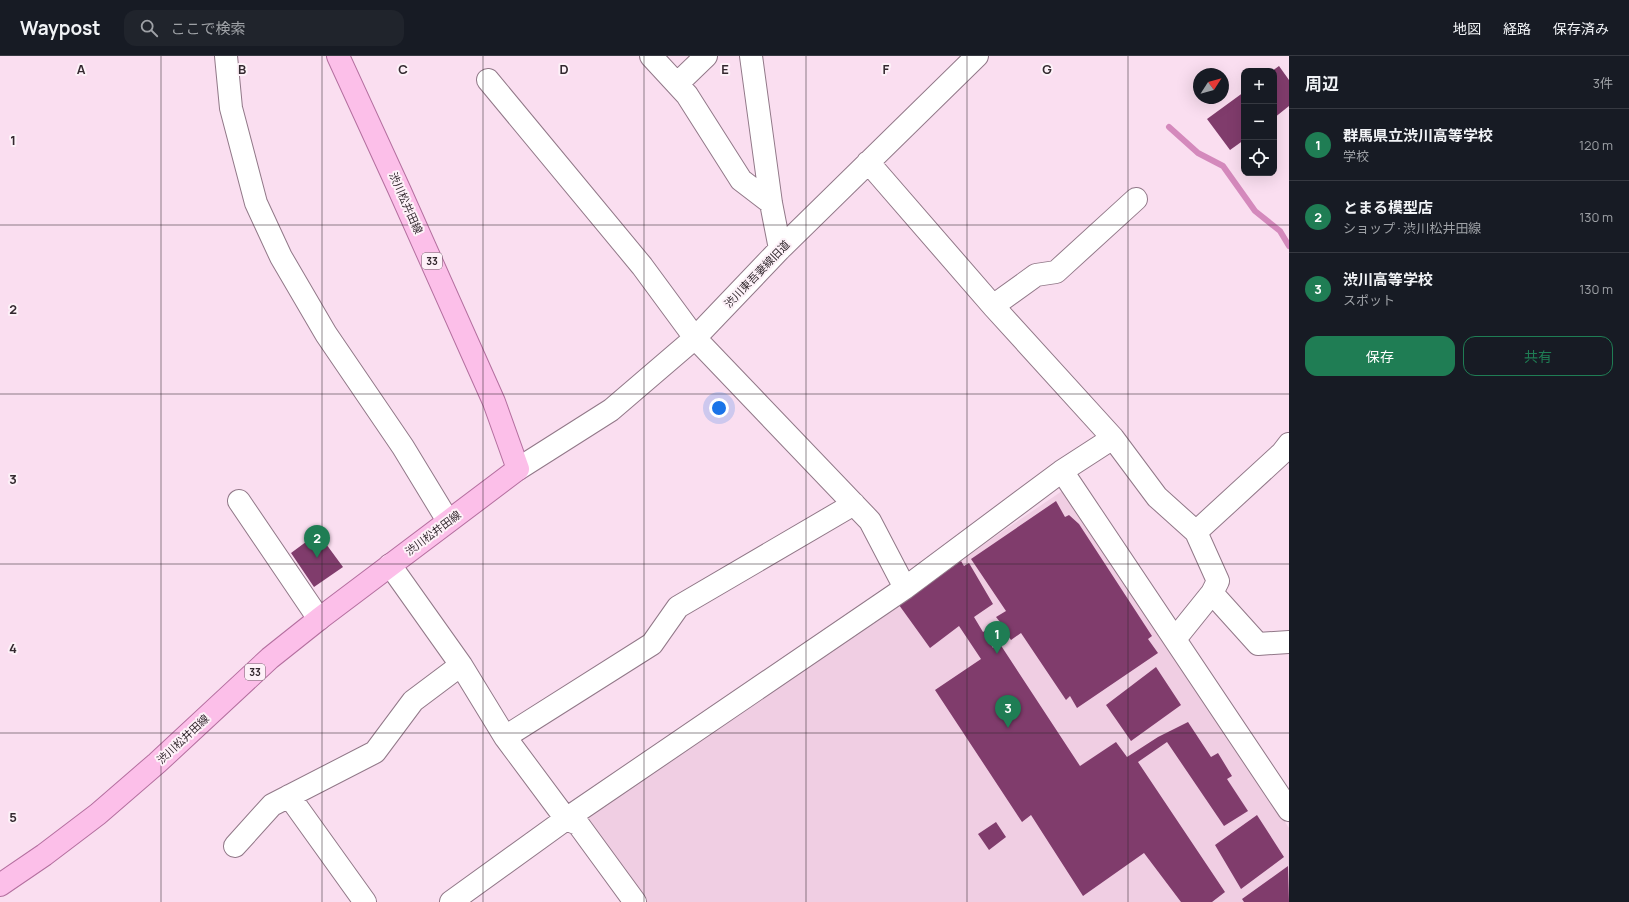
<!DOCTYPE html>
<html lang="ja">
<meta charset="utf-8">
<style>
body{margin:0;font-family:Manrope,"Noto Sans JP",sans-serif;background:#20242c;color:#f1f3f6}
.controls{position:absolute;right:12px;top:12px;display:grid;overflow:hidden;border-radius:8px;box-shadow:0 4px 16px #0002}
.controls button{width:36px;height:36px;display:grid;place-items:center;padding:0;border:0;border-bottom:1px solid #363941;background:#171b24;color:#f1f3f6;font:20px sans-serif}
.compass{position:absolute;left:1193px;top:12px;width:36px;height:36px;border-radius:50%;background:#171b24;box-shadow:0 4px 16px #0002;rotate:54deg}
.you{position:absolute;left:719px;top:352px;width:14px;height:14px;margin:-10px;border:3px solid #fff;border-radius:50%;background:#1a73e8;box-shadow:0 0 0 6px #1a73e833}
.badge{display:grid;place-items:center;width:26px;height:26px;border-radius:50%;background:#1f7d54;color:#fff;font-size:13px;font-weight:700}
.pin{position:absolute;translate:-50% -33px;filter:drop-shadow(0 1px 2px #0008)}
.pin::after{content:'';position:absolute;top:21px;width:14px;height:12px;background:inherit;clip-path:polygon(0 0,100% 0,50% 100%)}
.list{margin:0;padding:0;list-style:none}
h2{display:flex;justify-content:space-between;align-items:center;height:52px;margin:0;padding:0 16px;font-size:17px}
h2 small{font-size:13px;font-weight:400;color:#9ea1a6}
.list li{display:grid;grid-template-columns:26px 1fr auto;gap:12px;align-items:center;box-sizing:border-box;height:72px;padding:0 16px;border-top:1px solid #363941}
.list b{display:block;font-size:15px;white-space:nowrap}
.list p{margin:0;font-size:13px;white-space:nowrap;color:#9ea1a6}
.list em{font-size:13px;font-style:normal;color:#9ea1a6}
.actions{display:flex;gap:8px;padding:12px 16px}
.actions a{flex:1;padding:9px 0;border:1px solid #1f7d54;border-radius:12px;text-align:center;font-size:14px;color:#1f7d54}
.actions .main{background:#1f7d54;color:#fff}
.icon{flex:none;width:22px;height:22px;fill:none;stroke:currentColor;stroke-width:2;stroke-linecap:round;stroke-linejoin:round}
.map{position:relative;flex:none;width:1289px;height:846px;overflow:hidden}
header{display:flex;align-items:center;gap:24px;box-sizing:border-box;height:56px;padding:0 20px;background:#171b24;border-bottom:1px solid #363941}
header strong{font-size:19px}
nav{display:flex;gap:22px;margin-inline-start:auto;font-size:14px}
.search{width:280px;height:36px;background:#20242c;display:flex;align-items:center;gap:10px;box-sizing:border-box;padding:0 14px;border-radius:12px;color:#9ea1a6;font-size:15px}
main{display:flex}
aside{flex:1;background:#171b24}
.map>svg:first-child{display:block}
</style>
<header>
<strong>Waypost</strong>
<div class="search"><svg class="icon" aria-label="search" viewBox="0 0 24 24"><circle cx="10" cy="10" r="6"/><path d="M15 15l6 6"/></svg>ここで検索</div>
<nav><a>地図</a><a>経路</a><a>保存済み</a></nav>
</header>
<main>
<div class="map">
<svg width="1289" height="846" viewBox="0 0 1289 846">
<rect width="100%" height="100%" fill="#fadef0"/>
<path fill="#f0cee3" d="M1062,435L1289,772V846H644L583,761Z"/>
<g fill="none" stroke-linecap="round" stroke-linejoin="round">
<path stroke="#d489bc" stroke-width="6" d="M1169,71L1198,97L1223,110L1255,155L1280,175L1289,190"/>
</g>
<path fill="#803c6c" d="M1279,10L1289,24V50L1274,62V15H1272Z
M1244,36V84L1230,94L1207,63Z
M1056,445L1065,461L1069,459L1079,468L1152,580L1148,583L1158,597L1077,652L1070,640L1066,644L1021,577L1011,584L1004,574L988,584L993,592L1000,588L1080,710L1116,686L1127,701L1158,681L1188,666L1211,701L1218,697L1232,720L1227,723L1248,755L1224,770L1167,686L1138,706L1225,836L1212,846H1181L1144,797L1083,840L1031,759L1022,766L935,634L981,603L959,570L930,592L899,549L961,505L964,510L969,507L993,548L974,561L983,576L1000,566L996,561L1006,555L971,503Z
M318,477L343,511L314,531L291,497Z
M1156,611L1181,649L1131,685L1106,649Z
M1257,759L1284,801L1241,833L1215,789Z
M996,766L1006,781L989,794L978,778Z
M1288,810L1289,846H1244L1242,843Z"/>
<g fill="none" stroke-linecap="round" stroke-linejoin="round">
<defs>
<path id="minor" d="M226,0L231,52L256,147L281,201L326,278L403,391L448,465
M651,0L687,39L741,124L771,147
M751,0L771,147L780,193
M488,24L642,210L695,282L870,465L905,532
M677,28L706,0
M868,106L993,250L1113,382L1157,441L1196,476L1282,397L1289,388
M993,250L1036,219L1056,216L1136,143
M518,413L611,354L695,282L780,193L977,0
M1062,415L1289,754
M239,445L319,563
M390,509L461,609L505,681L566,763L578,768L635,846
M1212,537L1258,588L1289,586
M1175,583L1212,537L1218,525L1196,476
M505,681L652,588L678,551L854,448
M289,740L365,846
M235,790L272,749L375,696L413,645L461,609
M451,846L566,763L905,532L1062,415L1113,382"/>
<path id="major" d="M0,829L44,799L98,758L157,707L270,602L319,563L518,413L494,346L399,133L338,0"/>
</defs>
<use href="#minor" stroke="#917888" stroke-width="24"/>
<use href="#major" stroke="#b46f9f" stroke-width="24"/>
<use href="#minor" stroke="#fff" stroke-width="22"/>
<use href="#major" stroke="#fcbfe9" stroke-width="22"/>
</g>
<path fill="none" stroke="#33292f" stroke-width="1" stroke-opacity="0.55" d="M161,0V846M322,0V846M483,0V846M644,0V846M806,0V846M967,0V846M1128,0V846M0,169H1289M0,338H1289M0,508H1289M0,677H1289"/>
<g text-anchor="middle" stroke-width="4" stroke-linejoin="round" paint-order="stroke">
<g fill="#fdf1f8" stroke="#70656b" stroke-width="1">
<rect x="422" y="197" width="20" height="16" rx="3"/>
<rect x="245" y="608" width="20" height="16" rx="3"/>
</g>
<g font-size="10" font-weight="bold" fill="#33292f">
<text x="432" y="209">33</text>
<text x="255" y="620">33</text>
</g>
<g font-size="11" fill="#33292f" stroke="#fdf1f8">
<text transform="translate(406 147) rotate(66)" y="4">渋川松井田線</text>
<text transform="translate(757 218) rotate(-46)" y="4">渋川東吾妻線旧道</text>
<text transform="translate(433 477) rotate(-37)" y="4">渋川松井田線</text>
<text transform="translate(183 683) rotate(-43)" y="4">渋川松井田線</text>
</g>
</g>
<g font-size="13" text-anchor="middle" font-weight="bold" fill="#33292f" stroke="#fdf1f8" stroke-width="4" stroke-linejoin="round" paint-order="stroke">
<text x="81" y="18">A</text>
<text x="242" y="18">B</text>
<text x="403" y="18">C</text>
<text x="564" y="18">D</text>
<text x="725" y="18">E</text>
<text x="886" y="18">F</text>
<text x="1047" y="18">G</text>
<text x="13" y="89">1</text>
<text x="13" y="258">2</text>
<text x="13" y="428">3</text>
<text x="13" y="597">4</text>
<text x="13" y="766">5</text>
</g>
</svg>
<div class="controls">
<button>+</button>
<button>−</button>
<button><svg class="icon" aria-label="locate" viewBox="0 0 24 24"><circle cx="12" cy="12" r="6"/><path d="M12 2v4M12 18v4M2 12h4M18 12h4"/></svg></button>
</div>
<svg class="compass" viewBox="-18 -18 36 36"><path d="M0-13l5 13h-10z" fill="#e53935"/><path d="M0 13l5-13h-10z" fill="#9ea1a6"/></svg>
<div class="you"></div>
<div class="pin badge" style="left:997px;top:598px">1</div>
<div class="pin badge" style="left:317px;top:502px">2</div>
<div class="pin badge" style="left:1008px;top:672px">3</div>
</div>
<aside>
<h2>周辺<small>3件</small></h2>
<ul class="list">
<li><span class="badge">1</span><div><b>群馬県立渋川高等学校</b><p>学校</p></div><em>120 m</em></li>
<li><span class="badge">2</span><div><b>とまる模型店</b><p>ショップ · 渋川松井田線</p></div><em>130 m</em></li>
<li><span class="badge">3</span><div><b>渋川高等学校</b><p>スポット</p></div><em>130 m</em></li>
</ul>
<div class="actions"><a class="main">保存</a><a>共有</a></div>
</aside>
</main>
